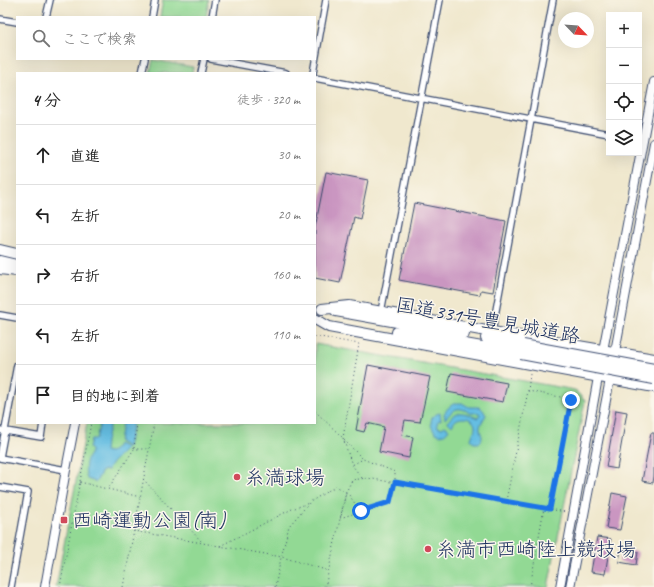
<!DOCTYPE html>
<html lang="ja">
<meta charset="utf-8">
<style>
body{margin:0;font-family:Caveat,"Klee One",sans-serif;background:#f2f2f2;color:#222}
.controls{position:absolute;right:12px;top:12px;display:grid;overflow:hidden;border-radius:0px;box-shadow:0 4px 16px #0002}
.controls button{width:36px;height:36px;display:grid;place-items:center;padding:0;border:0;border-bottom:1px solid #e0e0e0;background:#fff;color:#222;font:20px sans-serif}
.compass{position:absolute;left:558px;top:12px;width:36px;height:36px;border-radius:50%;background:#fff;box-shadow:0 4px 16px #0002;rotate:115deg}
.stop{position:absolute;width:12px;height:12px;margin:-9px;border:3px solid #1a73e8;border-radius:50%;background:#fff}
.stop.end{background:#1a73e8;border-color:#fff;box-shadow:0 1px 4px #0008}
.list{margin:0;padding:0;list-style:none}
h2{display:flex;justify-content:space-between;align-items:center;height:52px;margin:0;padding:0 16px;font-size:17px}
h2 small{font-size:13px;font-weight:400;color:#767676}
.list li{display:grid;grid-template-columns:26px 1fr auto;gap:12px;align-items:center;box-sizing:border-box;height:60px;padding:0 16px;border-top:1px solid #e0e0e0}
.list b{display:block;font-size:15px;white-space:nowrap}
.list em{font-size:13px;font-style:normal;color:#767676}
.icon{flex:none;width:22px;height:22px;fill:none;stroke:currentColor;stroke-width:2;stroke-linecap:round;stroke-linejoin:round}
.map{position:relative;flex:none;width:654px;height:587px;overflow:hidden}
.search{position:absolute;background:#fff;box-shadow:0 4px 16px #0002;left:16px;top:16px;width:300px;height:44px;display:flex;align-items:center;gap:10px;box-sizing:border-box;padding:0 14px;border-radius:0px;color:#767676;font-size:15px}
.panel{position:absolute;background:#fff;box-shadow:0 4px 16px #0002;left:16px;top:72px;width:300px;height:352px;border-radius:0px}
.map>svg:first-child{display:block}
</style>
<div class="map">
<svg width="654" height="587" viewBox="0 0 654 587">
<rect width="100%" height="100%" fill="#fbf7ec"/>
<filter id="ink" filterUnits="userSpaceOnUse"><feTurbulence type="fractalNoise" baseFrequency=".025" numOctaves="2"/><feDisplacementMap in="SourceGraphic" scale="8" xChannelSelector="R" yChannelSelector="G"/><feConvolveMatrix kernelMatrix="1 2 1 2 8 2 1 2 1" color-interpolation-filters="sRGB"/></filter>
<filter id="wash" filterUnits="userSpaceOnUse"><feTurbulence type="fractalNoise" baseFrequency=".012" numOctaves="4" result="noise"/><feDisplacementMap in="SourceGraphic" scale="16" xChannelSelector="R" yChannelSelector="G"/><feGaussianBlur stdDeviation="0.9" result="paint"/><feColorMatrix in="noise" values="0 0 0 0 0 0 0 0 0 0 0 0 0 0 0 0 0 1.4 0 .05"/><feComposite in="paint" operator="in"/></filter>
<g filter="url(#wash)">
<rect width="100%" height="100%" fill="#f0e8ce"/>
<path fill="#92d994" stroke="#568479" d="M163,0H209L206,17H160Z
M153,60L193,67L192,73H150Z
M315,344L575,390L585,401L548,587H56L87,423H315Z"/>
<path fill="#65bee2" stroke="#4076a0" d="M456,403H462L469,407H480L483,410L486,415C484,419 481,422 480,427C479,434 485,435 480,443H474L471,439C472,435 475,431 475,427C475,418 462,416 456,420C454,422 453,424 452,426L448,422C456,407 466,414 478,418L480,415L479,413C476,412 473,414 470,413C468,412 466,410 464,410C455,406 451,413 445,419L444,414C447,409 450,405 456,403Z
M440,413L441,420L438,421L437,423L438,427L442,428L445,426L449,429C438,447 420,417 440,413Z
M100,423H110L106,441L105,451C111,454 116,449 118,444L127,448L112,463L107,471L104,470L102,471L96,482L87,479C85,472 85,465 87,459C89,455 91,454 91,450L89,448L91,439H96Z
M122,423H133L128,447L119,442Z"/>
<g id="blocks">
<path fill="#ca96c1" d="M326,172L368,180L360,219L354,217L340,283L315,278V228Z
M414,203L506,221L493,292L481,290L480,295L399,280Z
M368,365L430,377L420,422L405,420L402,435L413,437L409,458L379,452L384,427L367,423L364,432L356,430Z
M451,373L507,383L503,402L447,392Z
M616,410L627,412L617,469L606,467Z
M651,433H654V476L653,483L642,481Z
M612,493L627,496L620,530L606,528Z
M597,537L611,539L605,574L591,572Z
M621,549L638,552L636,565L619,562Z"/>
</g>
</g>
<g filter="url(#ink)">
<use href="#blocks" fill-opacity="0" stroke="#3b4b6f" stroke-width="1"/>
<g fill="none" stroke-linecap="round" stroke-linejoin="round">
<defs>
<path id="street" d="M46,17L50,0
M152,17L155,0
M212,17L215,0
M0,19L17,22
M211,59L286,73
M142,73L145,59
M201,73L204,59
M313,73L326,0
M315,78L609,134
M381,312L440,0
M0,315L17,318
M492,332L553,0
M0,430L41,437L43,423
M0,457L17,365
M0,458L66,470
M0,487L28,492L11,587"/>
<path id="secondary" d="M602,356L654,82
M614,357L654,143
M45,587L66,470L75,423
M560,587L599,372
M570,587L583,520L611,374"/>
<path id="highway" d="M0,250L17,254
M0,261L17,265
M0,269L17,271
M322,309L349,306L492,332L526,337L654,359
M336,311L464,334
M315,319L329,327L654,387
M397,332L521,354
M486,338L523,345"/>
</defs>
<use href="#street" stroke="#3b4b6f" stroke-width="8"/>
<use href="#secondary" stroke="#3b4b6f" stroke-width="10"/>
<use href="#highway" stroke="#3b4b6f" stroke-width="12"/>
<path stroke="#3b4b6f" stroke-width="1" stroke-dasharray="1 3" stroke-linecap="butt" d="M315,336L359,344L343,438L352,465L362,478
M528,391L530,374
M315,411L342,437
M344,440L363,459
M134,448L137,423
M143,479L202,542
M80,482L107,489
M347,492L360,511
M140,497L108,489L134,449H148
M506,501L528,391L571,399L550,508
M340,518L390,502L395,482V472L363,459L352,465
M134,531L154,423
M220,546L292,509L309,503
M60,587L91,423
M123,587L134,531L282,557L329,571
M275,587L281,558L289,526L310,502L336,486L346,492L352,480L367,478L566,512
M325,587L346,492L341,517
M530,587L544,508"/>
<use href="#street" stroke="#fff" stroke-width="5.5"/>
<use href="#secondary" stroke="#fff" stroke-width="8"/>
<use href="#highway" stroke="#fff" stroke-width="10"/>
<defs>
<path id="highway-bridge" d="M523,345L654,369
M521,354L654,379"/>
</defs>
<use href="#highway-bridge" stroke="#3b4b6f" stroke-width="12" stroke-linecap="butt"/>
<use href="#highway-bridge" stroke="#fff" stroke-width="10"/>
</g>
</g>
<g fill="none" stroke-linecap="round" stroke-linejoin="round" filter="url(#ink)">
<path stroke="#1a73e8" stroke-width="5" d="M361,511L390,502L395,482L550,509L571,400"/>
</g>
<g fill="#d1495b" stroke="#fbf7ec" stroke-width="1.5">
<circle cx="237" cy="477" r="4"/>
<rect x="60" y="516" width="8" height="8" rx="2"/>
<circle cx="428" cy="549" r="4"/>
</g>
<g text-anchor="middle" stroke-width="3" stroke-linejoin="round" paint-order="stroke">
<g font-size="20" fill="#1b2f5e" stroke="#fbf7ec">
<text transform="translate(488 320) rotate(10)" y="7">国道331号豊見城道路</text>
</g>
<g font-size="20" fill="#1b2f5e" stroke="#fbf7ec" text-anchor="start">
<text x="245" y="484">糸満球場</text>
<text x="72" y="527">西崎運動公園(南)</text>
<text x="436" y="556">糸満市西崎陸上競技場</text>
</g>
</g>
</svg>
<div class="controls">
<button>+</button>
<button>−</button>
<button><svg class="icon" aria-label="locate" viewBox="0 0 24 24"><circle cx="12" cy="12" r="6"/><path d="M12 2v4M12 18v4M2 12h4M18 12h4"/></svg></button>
<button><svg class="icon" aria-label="layers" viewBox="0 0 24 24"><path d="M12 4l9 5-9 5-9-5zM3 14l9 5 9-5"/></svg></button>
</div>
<svg class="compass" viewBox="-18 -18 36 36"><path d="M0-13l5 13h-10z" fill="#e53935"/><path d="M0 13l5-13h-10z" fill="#767676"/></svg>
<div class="stop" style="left:361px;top:511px"></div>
<div class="stop end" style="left:571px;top:400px"></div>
<div class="search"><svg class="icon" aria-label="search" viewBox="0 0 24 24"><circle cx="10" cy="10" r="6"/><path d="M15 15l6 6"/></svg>ここで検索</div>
<section class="panel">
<h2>4 分<small>徒歩 · 320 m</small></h2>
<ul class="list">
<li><svg class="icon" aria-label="ahead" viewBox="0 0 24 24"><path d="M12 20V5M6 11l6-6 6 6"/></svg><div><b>直進</b></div><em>30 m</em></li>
<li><svg class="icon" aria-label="left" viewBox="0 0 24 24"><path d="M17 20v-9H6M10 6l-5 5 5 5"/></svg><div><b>左折</b></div><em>20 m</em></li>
<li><svg class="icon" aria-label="right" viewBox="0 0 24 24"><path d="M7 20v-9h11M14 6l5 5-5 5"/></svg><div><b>右折</b></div><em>160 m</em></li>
<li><svg class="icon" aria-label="left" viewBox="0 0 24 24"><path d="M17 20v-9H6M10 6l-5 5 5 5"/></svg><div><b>左折</b></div><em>110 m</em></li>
<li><svg class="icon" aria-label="arrive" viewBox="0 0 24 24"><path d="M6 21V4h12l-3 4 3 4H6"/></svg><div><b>目的地に到着</b></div></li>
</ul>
</section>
</div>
